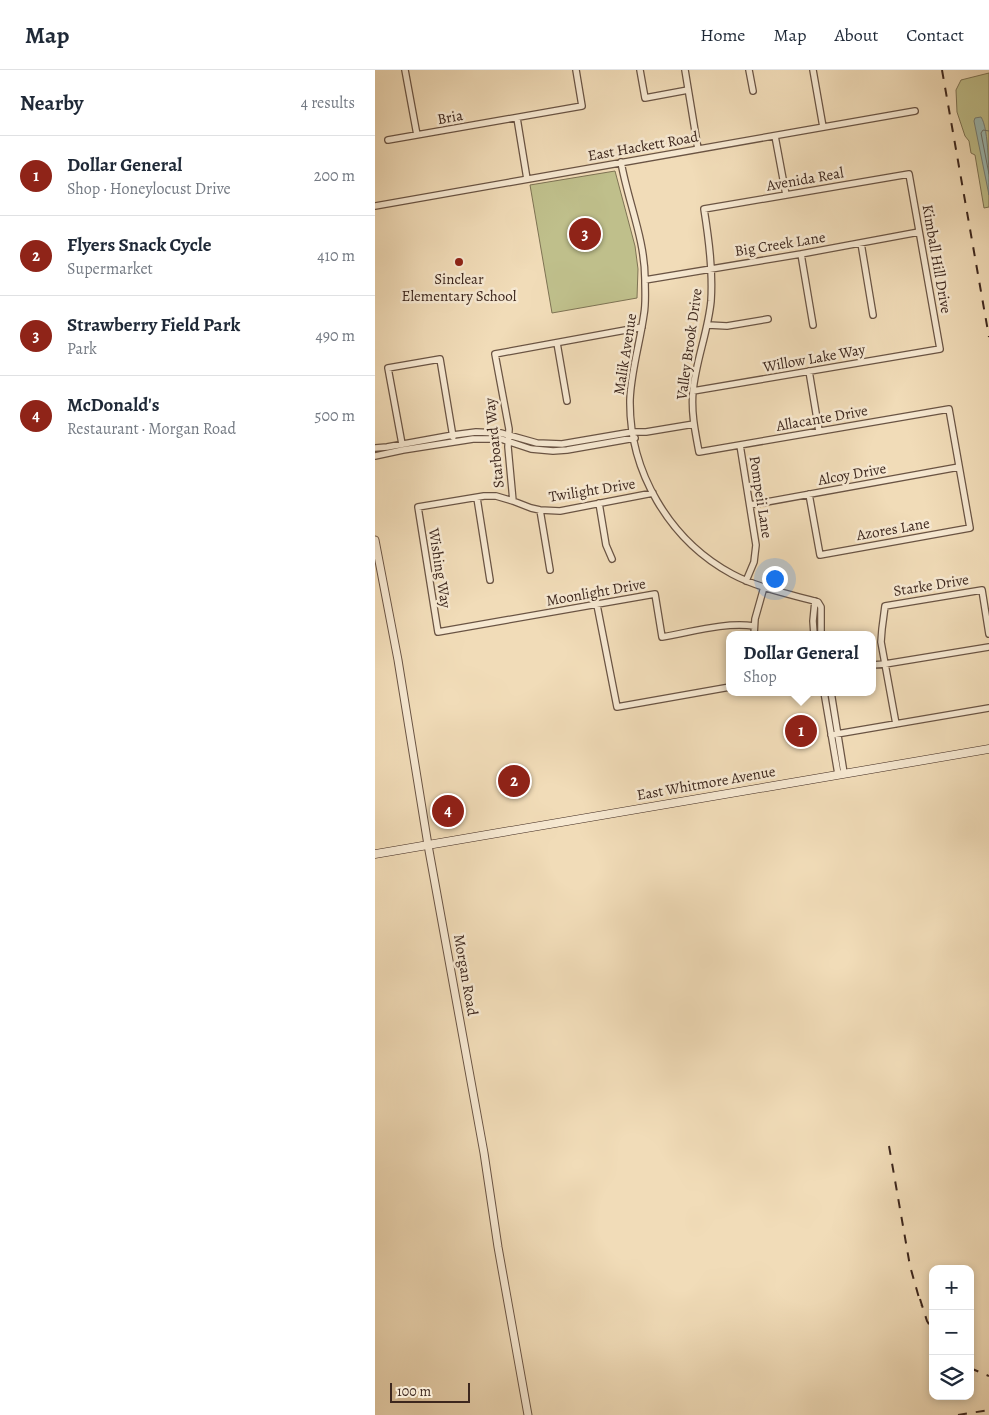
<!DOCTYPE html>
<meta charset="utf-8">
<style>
body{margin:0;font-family:Alegreya,serif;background:#f6f6f7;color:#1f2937}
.controls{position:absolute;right:15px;bottom:15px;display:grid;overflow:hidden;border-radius:10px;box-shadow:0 2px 8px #0003}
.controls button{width:45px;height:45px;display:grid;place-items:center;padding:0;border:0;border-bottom:1px solid #e0e1e3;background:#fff;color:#1f2937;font:25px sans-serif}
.scale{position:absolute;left:15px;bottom:12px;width:80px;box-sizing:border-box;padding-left:5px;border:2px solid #3d271e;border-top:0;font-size:14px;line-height:18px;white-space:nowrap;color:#3d271e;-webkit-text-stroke:4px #f6e8d1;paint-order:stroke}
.you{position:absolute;left:399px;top:508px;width:18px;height:18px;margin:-12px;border:4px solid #fff;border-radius:50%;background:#1a73e8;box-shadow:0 0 0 8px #1a73e833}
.badge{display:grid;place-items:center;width:32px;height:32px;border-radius:50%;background:#8f2418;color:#fff;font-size:16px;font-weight:700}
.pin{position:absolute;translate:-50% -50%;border:2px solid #fff;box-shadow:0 1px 5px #0006}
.popup{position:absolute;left:351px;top:561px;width:150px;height:65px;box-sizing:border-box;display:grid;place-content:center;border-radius:10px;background:#fff;filter:drop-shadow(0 1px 4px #0005);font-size:16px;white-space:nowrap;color:#747a83}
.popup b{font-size:19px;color:#1f2937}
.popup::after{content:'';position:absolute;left:50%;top:100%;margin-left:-10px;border:10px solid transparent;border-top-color:#fff}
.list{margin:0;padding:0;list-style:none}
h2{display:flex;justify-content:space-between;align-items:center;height:65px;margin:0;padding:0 20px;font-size:21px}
h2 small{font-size:16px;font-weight:400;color:#747a83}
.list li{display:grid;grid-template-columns:32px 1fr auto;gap:15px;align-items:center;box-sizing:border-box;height:80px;padding:0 20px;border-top:1px solid #e0e1e3}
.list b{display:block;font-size:19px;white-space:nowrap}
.list p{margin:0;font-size:16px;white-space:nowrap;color:#747a83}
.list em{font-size:16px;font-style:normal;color:#747a83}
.icon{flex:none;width:28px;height:28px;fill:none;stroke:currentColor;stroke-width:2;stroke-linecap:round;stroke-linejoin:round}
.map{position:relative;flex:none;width:614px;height:1345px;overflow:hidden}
header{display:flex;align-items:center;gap:30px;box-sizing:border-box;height:70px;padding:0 25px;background:#fff;border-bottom:1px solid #e0e1e3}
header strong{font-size:24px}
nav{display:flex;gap:28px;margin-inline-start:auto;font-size:18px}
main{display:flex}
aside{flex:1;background:#fff}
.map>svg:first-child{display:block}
</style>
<header>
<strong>Map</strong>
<nav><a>Home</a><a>Map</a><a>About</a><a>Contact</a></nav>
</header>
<main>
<aside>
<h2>Nearby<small>4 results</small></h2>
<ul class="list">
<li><span class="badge">1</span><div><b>Dollar General</b><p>Shop · Honeylocust Drive</p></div><em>200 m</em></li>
<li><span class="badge">2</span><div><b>Flyers Snack Cycle</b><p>Supermarket</p></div><em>410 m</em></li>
<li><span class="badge">3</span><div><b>Strawberry Field Park</b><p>Park</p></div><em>490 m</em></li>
<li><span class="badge">4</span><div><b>McDonald's</b><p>Restaurant · Morgan Road</p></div><em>500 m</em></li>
</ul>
</aside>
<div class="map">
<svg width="614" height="1345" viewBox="0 0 614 1345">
<rect width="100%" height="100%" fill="#f1dcb8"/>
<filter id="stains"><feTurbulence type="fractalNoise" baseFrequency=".004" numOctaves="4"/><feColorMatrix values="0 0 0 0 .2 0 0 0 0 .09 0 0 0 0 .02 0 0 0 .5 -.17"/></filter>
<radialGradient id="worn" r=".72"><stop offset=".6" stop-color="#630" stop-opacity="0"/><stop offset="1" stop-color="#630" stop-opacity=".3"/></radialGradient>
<path fill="#bfbf8b" stroke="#7e7354" d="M614,3V137L609,138L600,85L596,83L594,71L590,66L582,42L581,20L586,10Z
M240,101L260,176L263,199L262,228L177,243L155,115Z"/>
<path fill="#9bbab4" stroke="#757f78" d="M606,47C614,58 614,108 614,125L599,51L600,48Z"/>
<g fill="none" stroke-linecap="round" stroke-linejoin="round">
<path stroke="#6c7069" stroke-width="1" d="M614,61L608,60L606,63L614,104"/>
<defs>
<path id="minor" d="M30,0L42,65
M265,0L270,28L313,20
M310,0L323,79
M374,0L378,21
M438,0L448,57
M142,48L152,109
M400,66L411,125
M13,70L207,36L201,0
M246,92C253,132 270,169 270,210C270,221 271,233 269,244C265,273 256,301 255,330C254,401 294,470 357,504C383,518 414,524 443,532L446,537V565
M0,136L540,41
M486,173L498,245
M426,184L438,255
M270,210L426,184L544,162
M333,255L352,256L393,249
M182,273L192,331
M434,301L444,361
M318,321L565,279L534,104L329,139C334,170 338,200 336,231C333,262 321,290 318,321C316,342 320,361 324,382L574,339L595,458L445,485L434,424
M27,374L13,298L65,289L78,367
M365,375L381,475L379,492L371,511
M0,378L12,377L78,365L101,362L126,363L162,373L187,374L257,362H271L319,354
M0,386L28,380L98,369H126L156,379L178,381L192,380L260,368
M278,423L185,441L165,440L156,438L138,431L121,426H109L43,437L63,562L280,524L287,567C317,562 349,552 379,556
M102,428L115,510
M138,431L133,377L134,359L120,284L267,257
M224,433L231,475L237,489
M375,435L584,397
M165,440L175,500
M222,535L242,637L355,617
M379,565L380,549L389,517
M439,565L438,551L440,531
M497,595L510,594L614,577
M449,622L463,704
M456,622L469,703
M521,654L506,572L507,559L510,536L607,520L614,564
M456,665L614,638"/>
<path id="tertiary" d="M0,470L23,590L53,775L109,1083L123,1177L153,1345"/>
<path id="secondary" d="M0,784L614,679"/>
</defs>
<use href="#minor" stroke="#6a5444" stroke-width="8"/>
<use href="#tertiary" stroke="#6a5444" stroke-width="9"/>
<use href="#secondary" stroke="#3d271e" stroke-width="9"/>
<use href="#minor" stroke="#f6e8d1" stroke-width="5.5"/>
<use href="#tertiary" stroke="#f6e8d1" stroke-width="7"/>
<use href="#secondary" stroke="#f6e8d1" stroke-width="8"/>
<path stroke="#3d271e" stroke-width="2" stroke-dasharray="9 9" stroke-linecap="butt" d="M567,0L614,267
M514,1076L535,1196L546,1235
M545,1229L552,1251L558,1261
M595,1298L614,1306
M583,1345L614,1340"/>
</g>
<circle fill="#8f2418" stroke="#f6e8d1" stroke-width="2" cx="84" cy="192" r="5"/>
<g text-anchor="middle" stroke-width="5" stroke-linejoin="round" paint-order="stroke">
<g font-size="15" fill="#3d271e" stroke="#f6e8d1">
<text transform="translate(75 47) rotate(-10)" y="5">Bria</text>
<text transform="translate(268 76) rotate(-10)" y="5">East Hackett Road</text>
<text transform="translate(430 109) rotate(-10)" y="5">Avenida Real</text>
<text transform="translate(405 174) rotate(-9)" y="5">Big Creek Lane</text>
<text transform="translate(562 189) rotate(80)" y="5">Kimball Hill Drive</text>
<text transform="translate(314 274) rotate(-82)" y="5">Valley Brook Drive</text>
<text transform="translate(250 284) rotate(-81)" y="5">Malik Avenue</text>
<text transform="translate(439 288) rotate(-10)" y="5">Willow Lake Way</text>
<text transform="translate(447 348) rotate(-10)" y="5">Allacante Drive</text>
<text transform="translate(119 373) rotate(-96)" y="5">Starboard Way</text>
<text transform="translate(477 404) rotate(-10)" y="5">Alcoy Drive</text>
<text transform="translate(217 420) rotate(-9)" y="5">Twilight Drive</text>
<text transform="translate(386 427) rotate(81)" y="5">Pompeii Lane</text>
<text transform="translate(518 459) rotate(-10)" y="5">Azores Lane</text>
<text transform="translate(65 498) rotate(81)" y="5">Wishing Way</text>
<text transform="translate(556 515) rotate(-9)" y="5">Starke Drive</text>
<text transform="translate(221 522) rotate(-10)" y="5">Moonlight Drive</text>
<text transform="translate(331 713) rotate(-10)" y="5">East Whitmore Avenue</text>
<text transform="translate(91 905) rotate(80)" y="5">Morgan Road</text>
</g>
<g font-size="15" fill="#3d271e" stroke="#f6e8d1">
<text x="84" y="214">Sinclear<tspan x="84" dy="17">Elementary School</tspan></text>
</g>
</g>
<rect width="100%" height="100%" filter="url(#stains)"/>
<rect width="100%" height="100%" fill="url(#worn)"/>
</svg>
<div class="controls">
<button>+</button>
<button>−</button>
<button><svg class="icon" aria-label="layers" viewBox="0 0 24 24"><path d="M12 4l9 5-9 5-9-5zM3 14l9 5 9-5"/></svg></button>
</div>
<div class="scale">100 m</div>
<div class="you"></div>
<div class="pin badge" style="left:426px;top:661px">1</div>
<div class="popup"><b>Dollar General</b>Shop</div>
<div class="pin badge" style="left:139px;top:711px">2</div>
<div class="pin badge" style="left:210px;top:164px">3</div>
<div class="pin badge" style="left:73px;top:741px">4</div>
</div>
</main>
